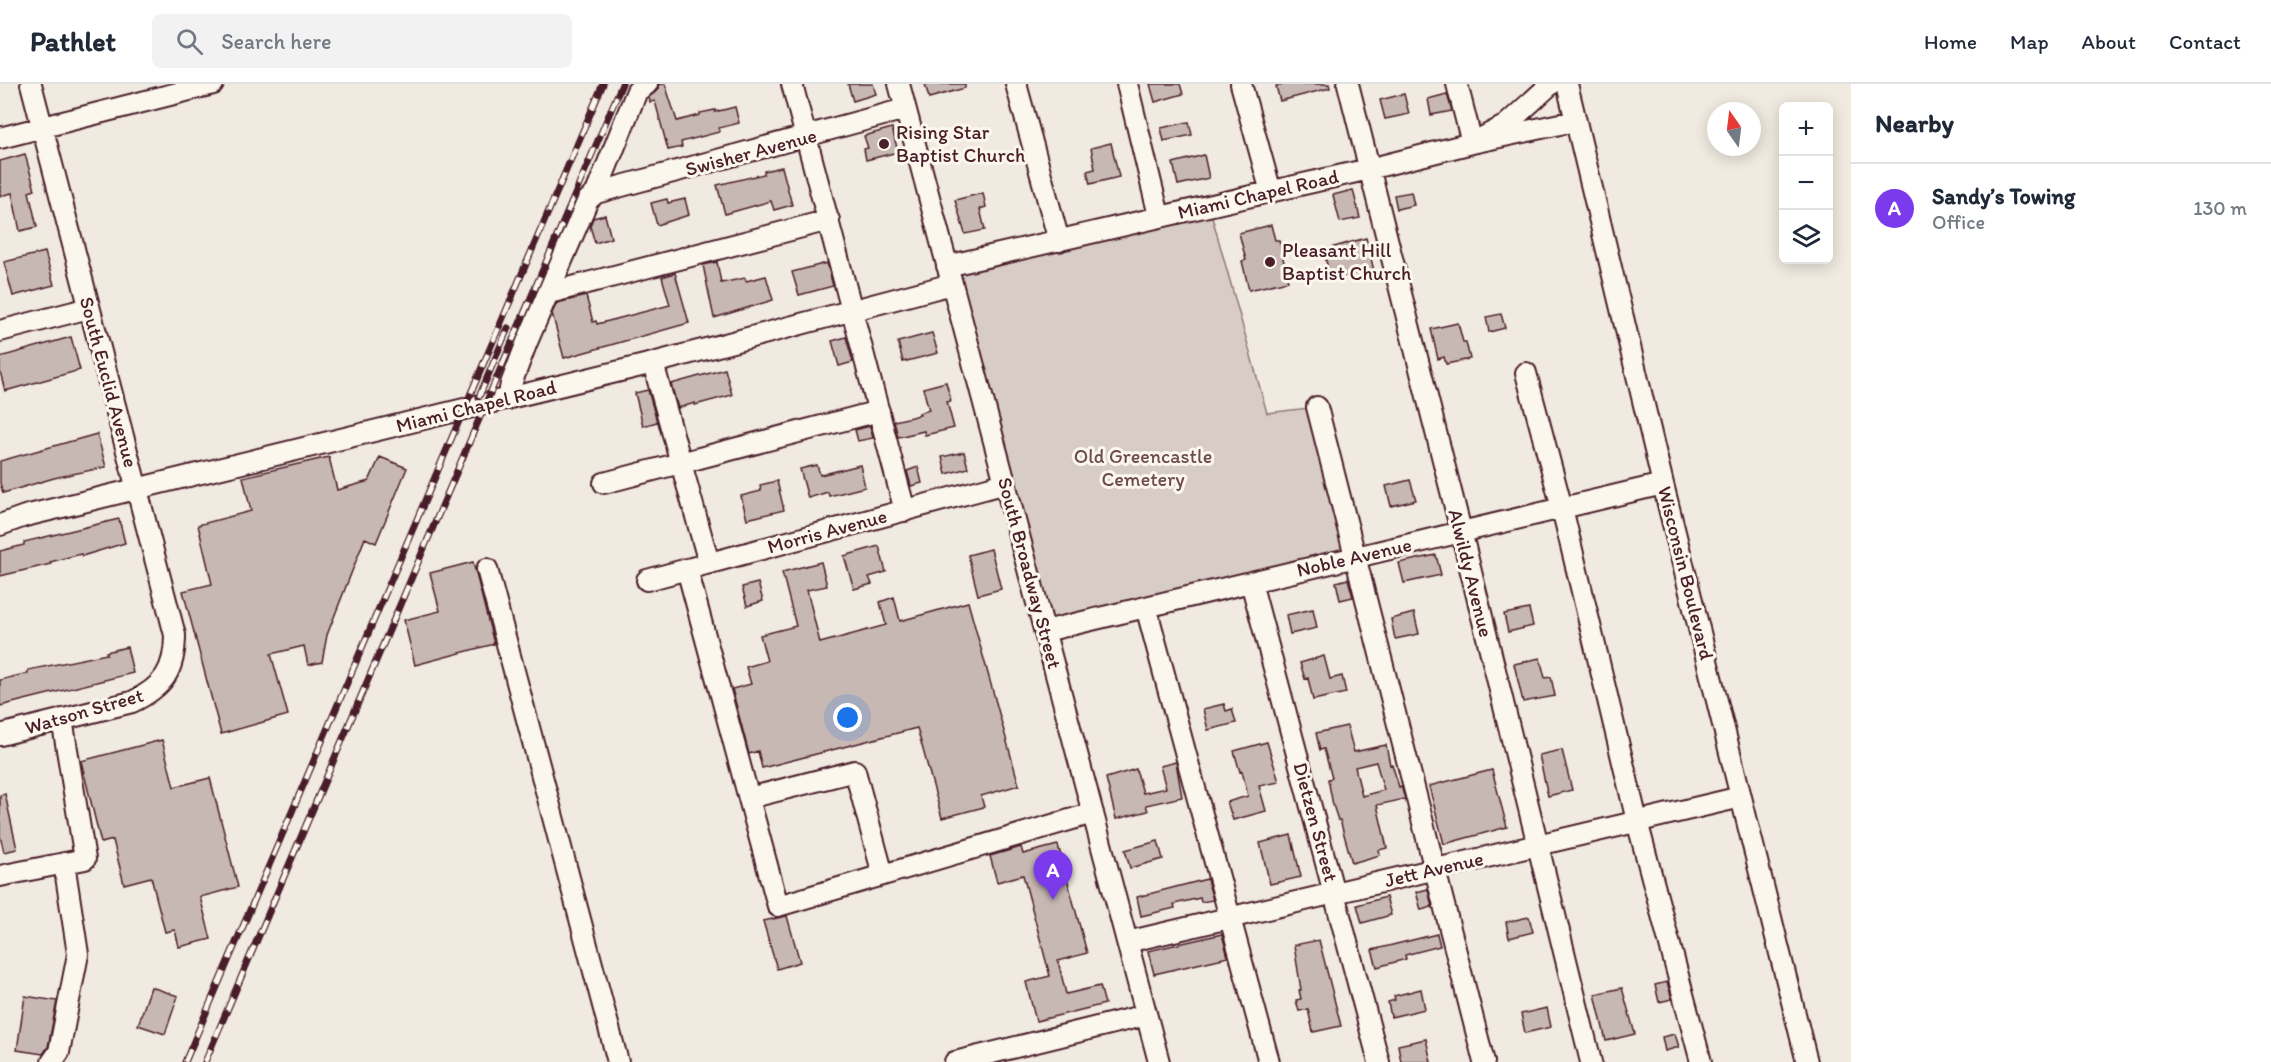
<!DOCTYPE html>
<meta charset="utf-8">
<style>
body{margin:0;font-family:Itim,sans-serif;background:#f2f2f3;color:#1f2937}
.controls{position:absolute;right:18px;top:18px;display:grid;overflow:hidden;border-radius:9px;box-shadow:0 3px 15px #0003}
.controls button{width:54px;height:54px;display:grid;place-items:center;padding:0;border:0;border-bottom:2px solid #e0e1e3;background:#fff;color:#1f2937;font:30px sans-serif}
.compass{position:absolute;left:1707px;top:18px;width:54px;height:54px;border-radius:50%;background:#fff;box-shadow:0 3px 15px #0003;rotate:346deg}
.you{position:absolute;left:848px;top:634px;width:21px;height:21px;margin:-15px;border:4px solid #fff;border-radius:50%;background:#1a73e8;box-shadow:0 0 0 9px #1a73e833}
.badge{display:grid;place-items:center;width:39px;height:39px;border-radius:50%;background:#7c3aed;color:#fff;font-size:20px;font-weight:700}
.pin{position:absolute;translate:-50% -50px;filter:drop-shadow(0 2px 3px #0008)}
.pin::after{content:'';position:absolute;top:32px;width:21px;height:18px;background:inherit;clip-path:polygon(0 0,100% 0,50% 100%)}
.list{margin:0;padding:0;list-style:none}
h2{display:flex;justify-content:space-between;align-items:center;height:78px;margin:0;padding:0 24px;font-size:26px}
h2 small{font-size:20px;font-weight:400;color:#747a83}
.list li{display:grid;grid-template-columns:39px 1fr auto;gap:18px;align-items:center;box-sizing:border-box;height:90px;padding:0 24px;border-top:2px solid #e0e1e3}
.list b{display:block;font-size:22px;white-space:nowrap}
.list p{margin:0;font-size:20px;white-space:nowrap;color:#747a83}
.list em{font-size:20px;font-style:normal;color:#747a83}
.icon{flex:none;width:33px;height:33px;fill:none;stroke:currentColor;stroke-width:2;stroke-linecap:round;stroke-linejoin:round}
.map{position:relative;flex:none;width:1851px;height:978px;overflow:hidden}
header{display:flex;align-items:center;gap:36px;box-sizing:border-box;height:84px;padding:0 30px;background:#fff;border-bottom:2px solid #e0e1e3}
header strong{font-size:28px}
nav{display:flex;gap:33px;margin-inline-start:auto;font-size:21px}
.search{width:420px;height:54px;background:#f2f2f3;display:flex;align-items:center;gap:15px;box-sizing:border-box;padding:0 21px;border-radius:9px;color:#747a83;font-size:22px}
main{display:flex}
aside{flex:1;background:#fff}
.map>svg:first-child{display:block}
</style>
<header>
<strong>Pathlet</strong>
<div class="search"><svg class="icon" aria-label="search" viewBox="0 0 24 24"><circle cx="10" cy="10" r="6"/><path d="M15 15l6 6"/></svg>Search here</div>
<nav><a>Home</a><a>Map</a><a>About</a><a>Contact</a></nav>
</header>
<main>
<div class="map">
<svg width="1851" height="978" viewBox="0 0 1851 978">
<rect width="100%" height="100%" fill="#f0eae0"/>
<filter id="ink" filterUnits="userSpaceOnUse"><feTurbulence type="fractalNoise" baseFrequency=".0167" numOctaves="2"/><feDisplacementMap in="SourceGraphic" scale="12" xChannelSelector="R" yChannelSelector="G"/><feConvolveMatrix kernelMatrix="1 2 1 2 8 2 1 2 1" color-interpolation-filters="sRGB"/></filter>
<g filter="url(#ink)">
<path fill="#d8ccc6" stroke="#917678" stroke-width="1.5" d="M1209,122L1267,329L1317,323L1356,473L1045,547L947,182Z"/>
<path fill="#c8b8b3" stroke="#4a1f2b" stroke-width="1.5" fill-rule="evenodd" d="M659,0H665L677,37L700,31V29L715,26V28L735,23L739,39L719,44V48L681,58L682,63L668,66L655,17L650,18L649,13L658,6Z
M848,0H873L876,10L853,17Z
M925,0H965V4L929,14Z
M1150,0H1180L1183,10L1155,18Z
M1286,0H1329L1330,4L1280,17L1276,2Z
M1404,10L1409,30L1385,35L1380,16Z
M1447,10L1452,27L1431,31L1428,15Z
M1189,38L1192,51L1164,57L1161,44Z
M892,44L898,68L866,76L864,65L868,64L864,52Z
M1111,59L1119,93L1090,100L1087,87L1095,85L1091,64Z
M25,70L35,106L29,108L37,143L20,147L12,109L0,112V77Z
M1204,71L1209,94L1178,101L1173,79Z
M782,83L792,121L774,126L771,117L725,130L717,101L764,90V87Z
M1353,106L1360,134L1340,138L1333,111Z
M1411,108L1414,121L1397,125L1394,111Z
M983,109L986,123L980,125L985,146L965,150L955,116Z
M667,115L668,119L685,115L689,131L657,141L651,119Z
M605,131L611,154L595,159L590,142L593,134Z
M1271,141L1275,156H1279L1288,197L1249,206L1242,177L1246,176L1239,149Z
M1366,154L1375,191L1358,195L1357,189L1331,195L1323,166Z
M45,168L54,201L13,212L4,178Z
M717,178L721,199L745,194L746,197L766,192L773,216L714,234L703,181Z
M827,179L833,202L799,211L792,188Z
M675,189L689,239L564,274L552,229L557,219L586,212L593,238L596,237L597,240L620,234L670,221L662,193Z
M1501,230L1505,244L1489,248L1486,233Z
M1458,239L1463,258H1466L1470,275L1446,280L1444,273L1438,275L1431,245Z
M932,249L938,269L903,278L898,258Z
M71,253L80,286L5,307L0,287V273Z
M846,253L853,278L839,282L832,257Z
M725,285L732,311L695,321V319L678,324L671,300Z
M946,298L951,317L947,318L954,344L925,351L924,347L898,353L894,337L920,331L919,329L929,326L923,304Z
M648,306L657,338L643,342L635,309Z
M870,342L873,354L858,357L855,346Z
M97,350L106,383L54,394L3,409L0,399V377Z
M964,368L968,384L946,390L942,373Z
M329,373L337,406L369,397L380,373L407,384L376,459L365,454L327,551L322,578L308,581L304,562L271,570L288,631L221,650L183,507L212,500L198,441L251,427L243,393Z
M817,381L820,391L860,381L865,403L829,412L828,408L808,414L800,385Z
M918,383L922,399L911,402L907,387Z
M1410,396L1416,416L1391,422L1386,402Z
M777,397L784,426L747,435L741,412L761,407L760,401Z
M119,435L125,459L82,472L81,470L50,478L51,480L0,492V467L24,461V458Z
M879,462L886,488L869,493L872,500L854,505L844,472Z
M991,465L1001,505L978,511L968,471Z
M1436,471L1441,491L1404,499L1399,479Z
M473,478L494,560L415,581L404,536L440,527L430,489Z
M821,478L827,502L807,506L820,559L886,541L880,518L894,513L900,537L968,518L1019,701L981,712L984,723L942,734L917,644L762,684L758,667L749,670L732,605L751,600L746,583L767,577L760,551L796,542L782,488Z
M1348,495L1353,513L1340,516L1336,498Z
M758,499L763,517L747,522L742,503Z
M1313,525L1317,544L1290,550L1286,531Z
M1529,525L1533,542L1508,548L1504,530Z
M1414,529L1419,550L1395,555L1391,535Z
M127,563L133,589L0,622V596L28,589V586L107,570L106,568Z
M1324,572L1330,595L1342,592L1346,609L1313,616L1308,594L1305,595L1300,579Z
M1540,574L1545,594L1551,593L1555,612L1523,618L1514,580Z
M1224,620L1226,627L1232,625L1236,639L1208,646L1203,625Z
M1347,642L1354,668L1386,661L1390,681L1392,680L1399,703L1401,702L1405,715L1377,721L1387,764L1379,766L1380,771L1352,779L1340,736H1338L1333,721L1328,695L1332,694L1324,665L1320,666L1316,649ZM1376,678L1384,706L1362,712L1355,683Z
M162,656L174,703L210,694L238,803L200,813L211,855L179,863L175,846L165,848L151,793L124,800L113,756L101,759L81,677Z
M1267,658L1279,698L1259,702L1266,727L1233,736L1227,718L1248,712L1242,687L1240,688L1234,667Z
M1562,666L1572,706L1548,712L1539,671Z
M1176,678L1182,713L1146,721L1148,727L1116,735L1106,694L1136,685L1143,709L1166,704L1160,682Z
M1492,686L1507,743L1444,760L1429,702Z
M5,710L17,765L4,768L0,752V711Z
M1291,751L1301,793L1270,800L1260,759Z
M1158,757L1163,775L1130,784L1125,766Z
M1058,761L1087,869L1058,877L1066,910L1100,902L1105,920L1036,937L1026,898L1050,892L1023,791L997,798L990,772L1021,763L1023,770Z
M1207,795L1213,816L1201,818L1200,814L1174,820L1175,824L1141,832L1137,813Z
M1428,805L1432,823L1421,826L1416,808Z
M1386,813L1391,831L1362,839L1357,821Z
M787,832L800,878L777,885L763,837Z
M1529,833L1533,848L1509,854L1506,838Z
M1222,850L1228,873L1154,890L1148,867Z
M1437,850L1440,862L1405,871L1406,875L1377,883L1372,866Z
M1319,856L1341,942L1313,948L1308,925L1299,927L1296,916L1301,915L1299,906H1301L1294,861Z
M1667,898L1672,915L1659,918L1655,901Z
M151,903L178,912L165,950L138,941Z
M1622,904L1635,950L1606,957L1595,910Z
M1421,905L1425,925L1391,933L1388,918L1395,916L1394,912Z
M25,912L57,917L48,963L43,970L17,966Z
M1547,924L1551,943L1525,949L1521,930Z
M1675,950L1679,963L1665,967L1662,953Z
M1426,955L1431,978H1401L1398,961Z"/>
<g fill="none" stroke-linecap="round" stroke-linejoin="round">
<defs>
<path id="minor" d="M792,0L905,427
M899,0L1159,978
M1016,0L1059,157
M1127,0L1159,132
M1241,0L1271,108
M1348,0L1461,447L1591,978
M1457,0L1472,59L1574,37
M1567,0L1663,400L1807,978
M0,54L213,0
M596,109L905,25
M947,182L1369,85L1472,59L1506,41L1551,0
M549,209L829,136
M0,247L89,224
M653,279L709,479
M1526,289L1562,424L1637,737L1701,978
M508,315L511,300L527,258L588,116L596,109L637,7L647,0
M1317,323L1484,978
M604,399L879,327
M0,441L25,432L653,279L952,200
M487,485L618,978
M687,485L778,822L1093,729
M647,496L1006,399
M1251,498L1379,978
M1146,523L1269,978
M1045,547L1663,400
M0,651L132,618C163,603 175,587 175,551L31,0
M749,714L855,687L883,791
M0,792L85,775L62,635
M1127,858L1741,713
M52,978L59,968L78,870L64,779
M955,978L1146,931"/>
</defs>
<use href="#minor" stroke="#4a1f2b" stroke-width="24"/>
<use href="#minor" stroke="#fbf7ec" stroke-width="20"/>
<defs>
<path id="rail" d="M479,313L508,244
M185,978L603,0
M205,978L622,0"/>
</defs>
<use href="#rail" stroke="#4a1f2b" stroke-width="7"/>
<use href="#rail" stroke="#fbf7ec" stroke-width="4.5" stroke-dasharray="14" stroke-linecap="butt"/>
</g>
</g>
<g fill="#4a1f2b" stroke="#fbf7ec" stroke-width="2">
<circle cx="884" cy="60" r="6"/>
<circle cx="1270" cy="178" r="6"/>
</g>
<g text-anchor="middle" stroke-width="6" stroke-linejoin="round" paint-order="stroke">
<g font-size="20" fill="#4a1f2b" stroke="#fbf7ec" text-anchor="start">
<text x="896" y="55">Rising Star<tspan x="896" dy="23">Baptist Church</tspan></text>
<text x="1282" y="173">Pleasant Hill<tspan x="1282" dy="23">Baptist Church</tspan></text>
</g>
<g font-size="20" fill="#4a1f2b" stroke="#fbf7ec">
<text transform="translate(751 68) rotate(-15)" y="7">Swisher Avenue</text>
<text transform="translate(1258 110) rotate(-13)" y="7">Miami Chapel Road</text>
<text transform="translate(109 298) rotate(75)" y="7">South Euclid Avenue</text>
<text transform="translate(476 322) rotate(-14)" y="7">Miami Chapel Road</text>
<text transform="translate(827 447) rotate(-15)" y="7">Morris Avenue</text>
<text transform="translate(1354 473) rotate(-13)" y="7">Noble Avenue</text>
<text transform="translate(1030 489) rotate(75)" y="7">South Broadway Street</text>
<text transform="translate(1471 489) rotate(76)" y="7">Alwildy Avenue</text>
<text transform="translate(1686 489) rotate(76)" y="7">Wisconsin Boulevard</text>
<text transform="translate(84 627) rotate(-16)" y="7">Watson Street</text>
<text transform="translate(1316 738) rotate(75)" y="7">Dietzen Street</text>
<text transform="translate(1434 785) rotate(-13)" y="7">Jett Avenue</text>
</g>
<g font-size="20" fill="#6e4a52" stroke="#fbf7ec">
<text x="1143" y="379">Old Greencastle<tspan x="1143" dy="23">Cemetery</tspan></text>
</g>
</g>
</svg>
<div class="controls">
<button>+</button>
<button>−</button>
<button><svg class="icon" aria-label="layers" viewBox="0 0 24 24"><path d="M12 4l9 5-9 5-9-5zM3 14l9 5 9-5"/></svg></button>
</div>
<svg class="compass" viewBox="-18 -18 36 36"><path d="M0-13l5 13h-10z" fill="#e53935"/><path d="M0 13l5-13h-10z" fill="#747a83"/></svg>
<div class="you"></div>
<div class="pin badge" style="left:1053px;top:816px">A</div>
</div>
<aside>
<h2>Nearby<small></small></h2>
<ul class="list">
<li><span class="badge">A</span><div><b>Sandy’s Towing</b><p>Office</p></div><em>130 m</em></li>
</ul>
</aside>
</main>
